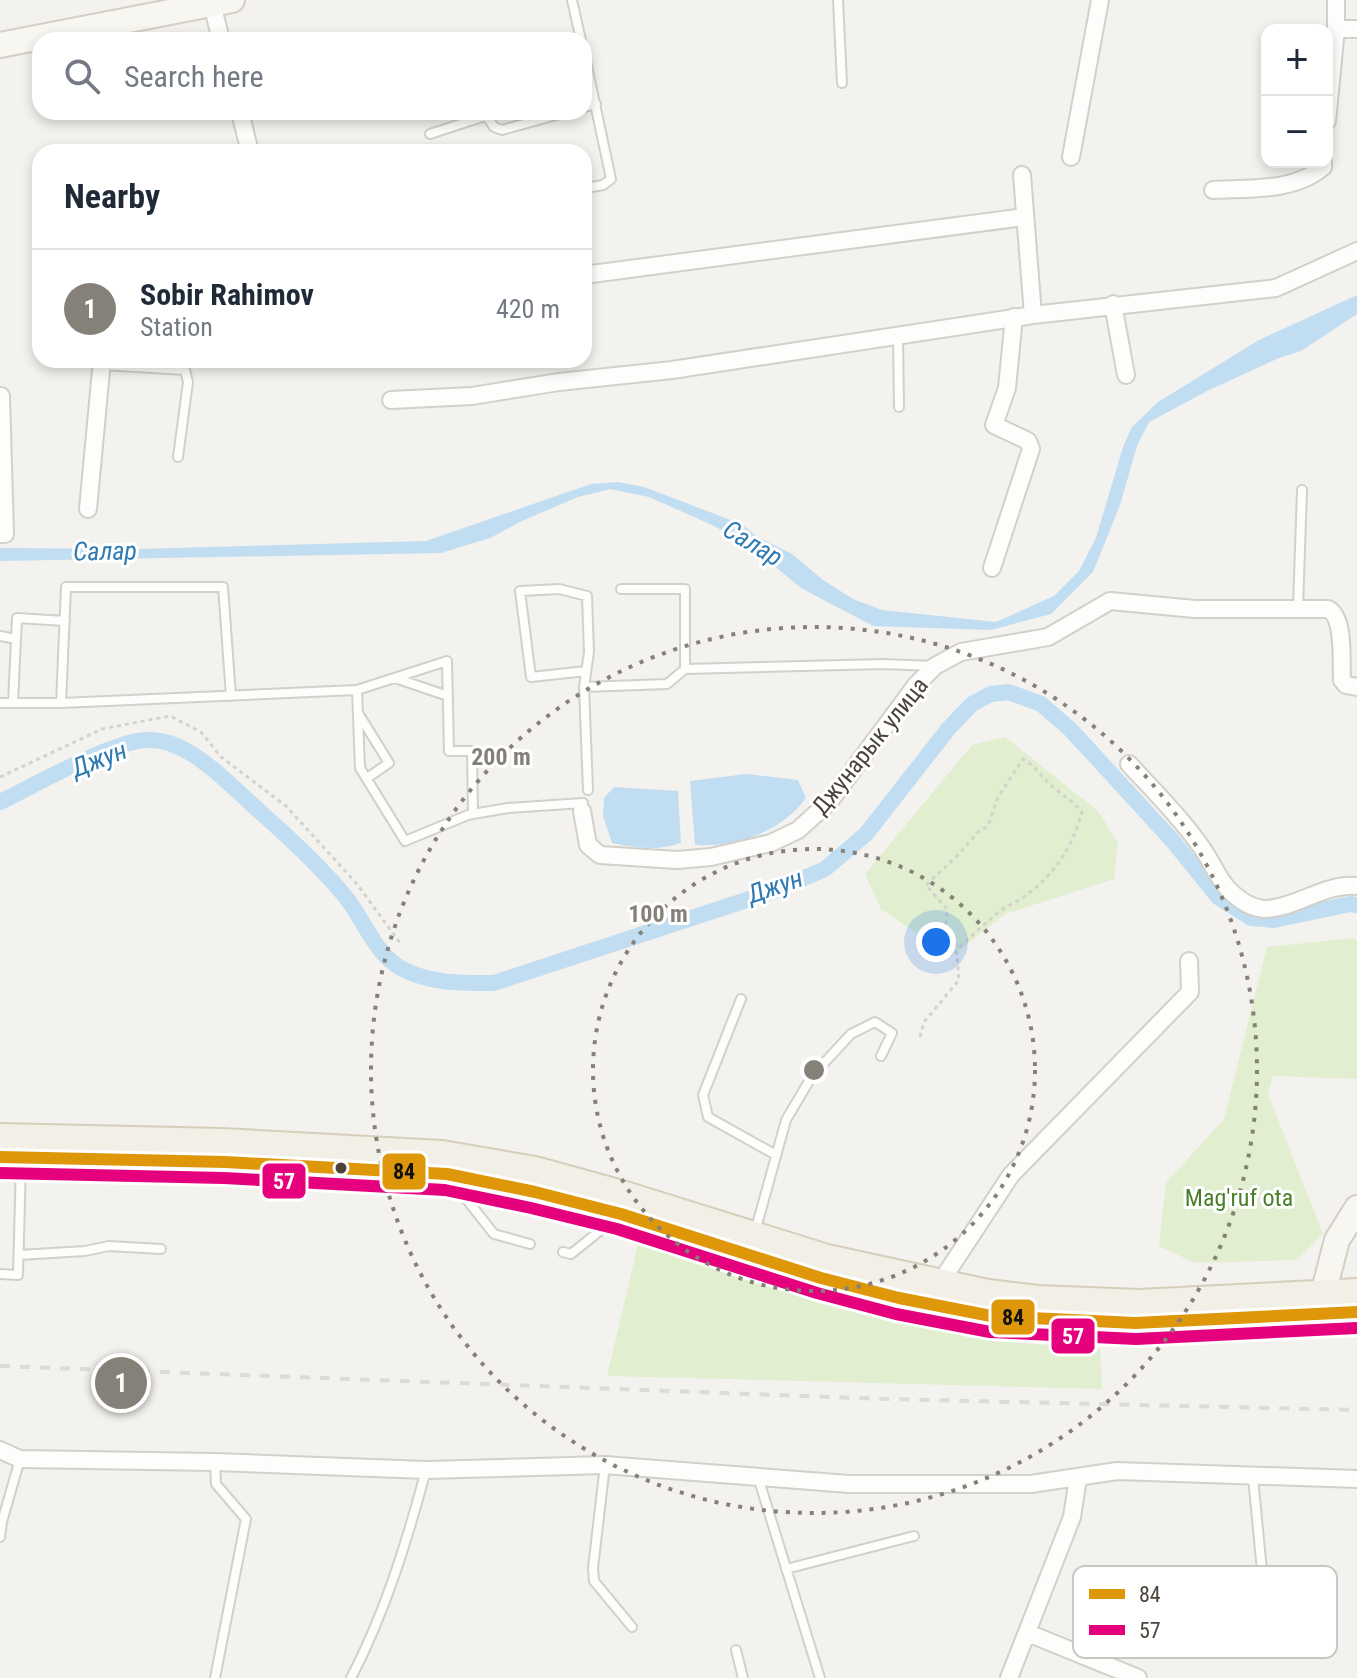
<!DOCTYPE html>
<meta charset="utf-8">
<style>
body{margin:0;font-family:"Roboto Condensed",sans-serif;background:#f2f2f3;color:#1f2937}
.controls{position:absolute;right:24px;top:24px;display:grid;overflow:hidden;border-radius:16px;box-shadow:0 4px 12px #0003}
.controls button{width:72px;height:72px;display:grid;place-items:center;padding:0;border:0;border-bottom:2px solid #e0e1e3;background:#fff;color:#1f2937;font:40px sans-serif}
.you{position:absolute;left:936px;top:942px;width:28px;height:28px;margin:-20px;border:6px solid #fff;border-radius:50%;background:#1a73e8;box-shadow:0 0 0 12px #1a73e833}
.badge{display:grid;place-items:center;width:52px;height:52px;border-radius:50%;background:#868178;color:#fff;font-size:26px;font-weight:700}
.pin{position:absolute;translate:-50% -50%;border:4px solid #fff;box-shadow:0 2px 8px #0006}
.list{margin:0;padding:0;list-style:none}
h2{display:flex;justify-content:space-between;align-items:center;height:104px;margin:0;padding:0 32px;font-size:34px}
h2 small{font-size:26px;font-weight:400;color:#747a83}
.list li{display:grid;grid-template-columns:52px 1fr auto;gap:24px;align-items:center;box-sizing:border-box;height:120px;padding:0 32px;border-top:2px solid #e0e1e3}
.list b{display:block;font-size:30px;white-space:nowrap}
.list p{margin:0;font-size:26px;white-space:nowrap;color:#747a83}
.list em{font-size:26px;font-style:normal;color:#747a83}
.icon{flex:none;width:44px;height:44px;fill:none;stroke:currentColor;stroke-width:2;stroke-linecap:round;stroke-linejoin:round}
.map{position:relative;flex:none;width:1357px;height:1678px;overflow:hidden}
.search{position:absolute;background:#fff;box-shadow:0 4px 12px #0003;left:32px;top:32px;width:560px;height:88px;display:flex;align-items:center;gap:20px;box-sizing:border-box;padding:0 28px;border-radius:24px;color:#747a83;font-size:30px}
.panel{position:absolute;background:#fff;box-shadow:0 4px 12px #0003;left:32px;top:144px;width:560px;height:224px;border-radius:24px}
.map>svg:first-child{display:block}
</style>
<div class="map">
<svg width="1357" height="1678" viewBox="0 0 1357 1678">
<rect width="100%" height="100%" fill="#f4f2ee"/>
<path fill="#e1eecf" d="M1005,737L1098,811L1118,843L1114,879L1005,914L951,957L881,909L865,874L972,745Z
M1353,938L1357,941V1079L1273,1076L1268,1094L1323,1234L1297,1260L1195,1263L1159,1246L1166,1183L1224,1119L1267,947Z
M639,1240L860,1313L995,1341L1100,1349L1102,1389L607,1376Z"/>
<path fill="#c0ddf1" d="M1357,295V314L1301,351L1279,358L1209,390L1149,422L1137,446L1120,505L1093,572L1051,614L991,630L873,626L801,588L749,545L712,525L649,497L610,489L578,497L524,520L490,538L441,553L0,561V548L136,549L426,541L591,484L618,482L644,487L741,524L758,537L792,554L823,580L853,599L882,610L996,622L1054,596L1079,571L1096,538L1123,447L1132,427L1158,402L1259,340Z
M746,774L798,780L806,798C781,832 737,847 695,845L690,781Z
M614,787L678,791L681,843C657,851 636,848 612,843L603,816L604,798Z"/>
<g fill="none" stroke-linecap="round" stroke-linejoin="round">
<path stroke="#c0ddf1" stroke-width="16" d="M0,802C33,786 113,741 146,740C162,739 178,745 192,754C216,769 236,790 257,809C287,836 318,864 344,895C363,917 373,951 399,967C428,984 462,983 494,983L774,891L825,869L866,834L949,728L972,704L991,694L1009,692L1041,704L1070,729L1172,840L1218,897L1251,918L1274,920L1350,904L1357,905"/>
<defs>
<path id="lane" d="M572,0L581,40
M838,0L842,83
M584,52L611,179L603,185L586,188
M584,107L596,104
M430,134L482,117L487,116L494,127L502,130L567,112
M898,336L899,407
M102,365L185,370L188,382L178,457
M621,589H685V669L883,664L934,666
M1298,608L1302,490
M0,636L16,639
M395,678L448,696
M584,687L589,652L587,596L559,589L520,591L531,677L586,671
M231,696L223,587H66L61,703L357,690
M0,703H61
M13,703L17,618L65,621
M358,713L389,763L367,778
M588,790L584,687L667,684L685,669
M473,814L472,751H449L447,661L357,690L360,768L405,841L468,815L473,814L508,808L583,803L582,811
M741,999L703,1095L708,1117L776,1155
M452,1181L494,1234L530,1244
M755,1232L786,1120L812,1076L851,1034L875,1022L892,1033L881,1056
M563,1252L571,1254L617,1217
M19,1255L85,1251L109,1246L161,1249
M0,1274L18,1275L21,1162
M605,1465L593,1568L594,1581L632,1627
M758,1477L820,1678
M1253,1477L1262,1571L1316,1578
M0,1537L2,1522L20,1459
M786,1569L914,1536
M736,1650L743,1678
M215,1678L246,1519L216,1484L215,1463
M351,1678C385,1613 407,1541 426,1470"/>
<path id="street" d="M212,4L221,40
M1336,29H1357
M240,112L250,152
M1327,121L1336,29V0
M1071,157L1100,0
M1022,175L1033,315
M1213,190C1249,188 1294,192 1323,167V162
M584,275L1024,217
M1113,304L1126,375
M391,400L472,396L559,382L672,370L1033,315L1276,288L1357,251
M88,509L102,360
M0,534H5L1,396
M992,568L1031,449L1028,441L994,425L1007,388L1014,317
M1129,764C1154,791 1181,818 1202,848C1212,862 1218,879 1229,890C1239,900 1253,909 1267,909C1298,907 1325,883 1357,886
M582,811L588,845L600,855L677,860L711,857L771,843L798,830L830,801L916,685L935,666L961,652L1048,637L1110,601L1195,609H1328C1345,617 1341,661 1342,680L1346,685L1357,687
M940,1283L1011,1175L1190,992L1189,961
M0,1450L20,1459L215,1462L426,1470L605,1465L849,1484H1031L1117,1471L1357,1479
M1028,1633L1138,1678
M1009,1678L1072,1517L1078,1478"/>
<path id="secondary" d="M0,45L232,0
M1323,1311V1294L1337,1240L1357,1208"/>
<path id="primary" d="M0,1137L222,1142L442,1154L535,1170L622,1194L827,1258L988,1293L1038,1299L1139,1303L1357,1292
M0,1157L225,1162L447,1174L535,1192L621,1214L821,1278L899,1298L991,1316L1135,1323L1357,1312"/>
</defs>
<use href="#lane" stroke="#d2d0cb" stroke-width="12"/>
<use href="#street" stroke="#d2d0cb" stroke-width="20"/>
<use href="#secondary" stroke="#d3cfc5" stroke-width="28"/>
<use href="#primary" stroke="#d6cebb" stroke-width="30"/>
<path stroke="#d3d2cc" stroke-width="3" stroke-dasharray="4 4" stroke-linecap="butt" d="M0,777L102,729L170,716L201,732L221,757L286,806L357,884L400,943
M920,1037L924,1022L959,980L956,945L946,924L947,909L926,885L957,856L979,831L988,826L998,797L1023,759C1036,766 1041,777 1052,786C1062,795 1073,801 1082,812C1072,848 1053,877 1022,898C1015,903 1007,906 1000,911C985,923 971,937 957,949"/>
<use href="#lane" stroke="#fdfdfc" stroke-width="8"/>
<use href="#street" stroke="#fdfdfc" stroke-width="16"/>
<use href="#secondary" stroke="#f7f6f1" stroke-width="24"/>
<use href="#primary" stroke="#f2efe6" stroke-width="26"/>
<path stroke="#dbdbda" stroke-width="4" stroke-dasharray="10 10" stroke-linecap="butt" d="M0,1366L886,1399L1357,1410"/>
<defs>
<path id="bus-1" d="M0,1157L225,1162L447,1174L535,1192L621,1214L821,1278L899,1298L991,1316L1135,1323L1357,1312"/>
<path id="bus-2" d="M0,1173L224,1178L445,1190L531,1208L617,1229L817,1293L896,1314L990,1332L1136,1339L1357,1328"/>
</defs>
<use href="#bus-1" stroke="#fff" stroke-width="18"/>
<use href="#bus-2" stroke="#fff" stroke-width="18"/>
<use href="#bus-1" stroke="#dd9709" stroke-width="12"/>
<use href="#bus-2" stroke="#e5007d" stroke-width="12"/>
</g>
<g fill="none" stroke="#868178" stroke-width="4" stroke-dasharray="4 8">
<circle cx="814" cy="1070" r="221"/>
<circle cx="814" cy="1070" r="443"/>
</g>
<circle fill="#4b4439" stroke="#fff" stroke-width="3" cx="341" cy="1168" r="7"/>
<g text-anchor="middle" stroke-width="6" stroke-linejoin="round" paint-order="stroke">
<g font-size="24" fill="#4b4439" stroke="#fff">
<text transform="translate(870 746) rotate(-51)" y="8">Джунарык улица</text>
</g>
<g font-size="24" fill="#4a7f2a" stroke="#fff">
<text x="1239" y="1206">Mag'ruf ota</text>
</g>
<g font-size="26" font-style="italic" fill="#2e7ab2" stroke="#fff">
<text transform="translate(753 543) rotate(31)" y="9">Салар</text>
<text transform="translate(105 551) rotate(-1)" y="9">Салар</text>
<text transform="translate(99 759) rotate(-21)" y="9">Джун</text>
<text transform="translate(775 886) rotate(-19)" y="9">Джун</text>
</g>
</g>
<rect x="1073" y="1566" width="264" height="92" rx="12" fill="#fff" stroke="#c9c7c4" stroke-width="2"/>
<rect x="1089" y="1589" width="36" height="10" fill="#dd9709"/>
<rect x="1089" y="1625" width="36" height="10" fill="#e5007d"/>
<g font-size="22" fill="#4b4439">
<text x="1139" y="1602">84</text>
<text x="1139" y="1638">57</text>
</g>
<circle cx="814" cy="1070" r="12" fill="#868178" stroke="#fff" stroke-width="4"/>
<g font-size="24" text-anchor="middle" font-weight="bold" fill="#868178" stroke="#fff" stroke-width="6" stroke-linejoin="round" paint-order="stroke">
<text x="501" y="765">200 m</text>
<text x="658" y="922">100 m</text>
</g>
<g stroke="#fff" stroke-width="3">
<rect x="381" y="1152" width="46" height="39" rx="8" fill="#dd9709"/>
<rect x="261" y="1162" width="46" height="38" rx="8" fill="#e5007d"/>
<rect x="990" y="1298" width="46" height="38" rx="8" fill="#dd9709"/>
<rect x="1050" y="1317" width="46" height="38" rx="8" fill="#e5007d"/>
</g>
<g font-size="22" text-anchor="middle" font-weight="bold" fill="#fff">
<text x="284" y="1189">57</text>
<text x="1073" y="1344">57</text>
</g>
<g font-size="22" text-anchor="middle" font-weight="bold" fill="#111">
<text x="404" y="1179">84</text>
<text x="1013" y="1325">84</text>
</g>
</svg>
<div class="controls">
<button>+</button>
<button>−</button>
</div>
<div class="you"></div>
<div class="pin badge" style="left:121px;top:1383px">1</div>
<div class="search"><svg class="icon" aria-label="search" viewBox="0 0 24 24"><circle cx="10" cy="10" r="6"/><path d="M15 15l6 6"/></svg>Search here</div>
<section class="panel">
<h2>Nearby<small></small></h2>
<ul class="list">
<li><span class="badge">1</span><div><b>Sobir Rahimov</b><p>Station</p></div><em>420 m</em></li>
</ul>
</section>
</div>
